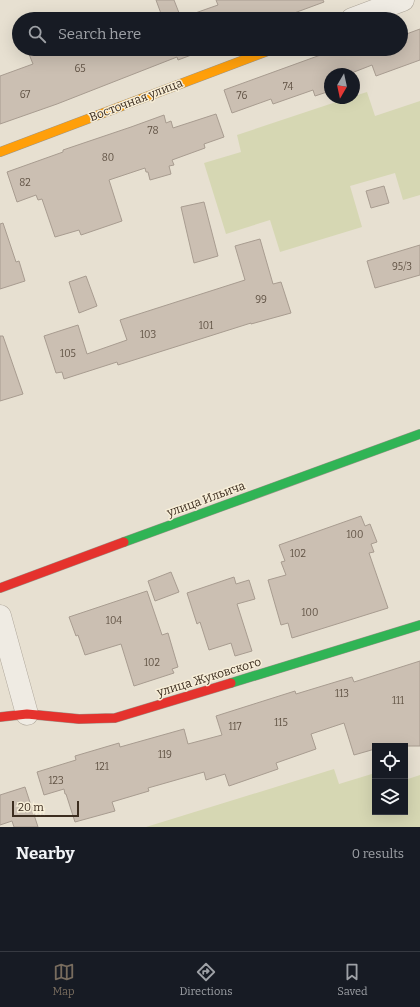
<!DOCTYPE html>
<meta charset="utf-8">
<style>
body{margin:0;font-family:Bitter,serif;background:#242831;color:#f1f3f6}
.controls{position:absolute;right:12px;bottom:12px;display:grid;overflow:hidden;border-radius:0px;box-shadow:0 4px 16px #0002}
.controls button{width:36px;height:36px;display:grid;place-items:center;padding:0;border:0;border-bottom:1px solid #363941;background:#171b24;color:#f1f3f6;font:20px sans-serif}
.compass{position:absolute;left:324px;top:68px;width:36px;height:36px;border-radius:50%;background:#171b24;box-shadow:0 4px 16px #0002;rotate:189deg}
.scale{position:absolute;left:12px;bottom:10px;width:67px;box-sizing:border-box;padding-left:4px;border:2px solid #3d2e20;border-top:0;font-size:11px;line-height:14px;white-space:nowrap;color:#3d2e20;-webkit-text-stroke:3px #f7eed8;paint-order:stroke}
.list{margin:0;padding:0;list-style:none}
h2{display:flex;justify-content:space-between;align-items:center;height:52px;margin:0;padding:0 16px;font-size:17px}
h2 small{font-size:13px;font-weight:400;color:#9ea1a6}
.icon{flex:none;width:22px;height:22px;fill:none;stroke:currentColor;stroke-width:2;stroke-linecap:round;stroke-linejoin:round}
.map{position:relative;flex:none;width:420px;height:827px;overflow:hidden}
.search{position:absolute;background:#171b24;box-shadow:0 4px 16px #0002;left:12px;right:12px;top:12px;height:44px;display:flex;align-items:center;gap:10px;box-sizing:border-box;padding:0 14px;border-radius:22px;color:#9ea1a6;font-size:15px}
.sheet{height:124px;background:#171b24}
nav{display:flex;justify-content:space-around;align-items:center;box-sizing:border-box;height:56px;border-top:1px solid #363941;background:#171b24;font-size:11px;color:#9ea1a6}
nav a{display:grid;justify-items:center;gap:2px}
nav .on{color:#786c5e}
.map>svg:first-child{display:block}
</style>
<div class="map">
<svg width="420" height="827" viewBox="0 0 420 827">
<rect width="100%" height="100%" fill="#e7e0d1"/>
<path fill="#d6d7b3" d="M367,92L375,116L420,101V195L403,200L395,173L350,186L362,227L280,252L270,220L226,234L204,163L241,152L237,135L348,98H354V96Z
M334,769L339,784L375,773V812H405V780L420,775V827H146Z"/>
<path fill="#cbbfb2" stroke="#a89c90" d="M156,0H174L181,18L218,5L216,0H323L324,2L278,19H163Z
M420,29V60L376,76L372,65L349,74H330V91L315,96L313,90L273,104L271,99L232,113L224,90L337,49H401V36Z
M27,49H108L110,54L124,49H192L194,54L178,60L177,57L57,104L0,124V76L33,64Z
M216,114L224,137L204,144L205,148L172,160L174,165L169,166L171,174L150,180L148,172H146L145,168L109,180L122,221L81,235L79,230L55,237L42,199L38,200L36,195L17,202L7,172L63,152V150L131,127L164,115L166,123L171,121L173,128Z
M384,186L389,203L371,208L366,191Z
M204,202L218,256L194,263L181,207Z
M3,223L16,262L19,261L25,281L0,289V224Z
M260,239L273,284L281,282L291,313L251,324V323L118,365L117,362L64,379L62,372L56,373L44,336L78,325L87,354L127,340L120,320L245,280L235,246Z
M420,245V275L375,288L367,261Z
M86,276L97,306L79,313L69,282Z
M0,336H3L23,394L0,401Z
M361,516L365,526L370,524L377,542L371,544L374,552L369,553L388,608L292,638L288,623L281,625L268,580L286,575L281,562L285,561L279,545Z
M171,572L179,592L155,601L148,581Z
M234,577L236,584L249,580L255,599L237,604L252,651L235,656L231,643L209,650L200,622L197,624L187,593Z
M147,591L162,635L168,633L178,667L172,669L174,673L134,686L121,644L85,655L78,635L76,636L69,617Z
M420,661V746H375V749L354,755L344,723L311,734L316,749L276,763L278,769L229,786L225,774L206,780L204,772L148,788L149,791L112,802L115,811L75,822L66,794H65L64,789L44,795L37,772L76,760L75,756L119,743L120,747L184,729L188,744L222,735L216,716L295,691L296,694L352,677L354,682Z
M25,787L38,827H14L12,821L0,825V795Z"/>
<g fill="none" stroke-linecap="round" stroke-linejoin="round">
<defs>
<path id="street" d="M352,19L403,0
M0,616L27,714"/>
<path id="fast" d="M124,542L420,434
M231,683L420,625"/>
<path id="slow" d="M0,152L273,49"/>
<path id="jam" d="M0,588L124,542
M0,717L27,714L79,719L115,718L231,683"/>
</defs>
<use href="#street" stroke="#ada599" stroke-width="23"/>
<use href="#fast" stroke="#9c958a" stroke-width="10"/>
<use href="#slow" stroke="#9c958a" stroke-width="10"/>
<use href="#jam" stroke="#9c958a" stroke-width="10"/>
<use href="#street" stroke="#efebe3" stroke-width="22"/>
<use href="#fast" stroke="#30b455" stroke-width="9"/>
<use href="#slow" stroke="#ff9f0a" stroke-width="9"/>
<use href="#jam" stroke="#e5322d" stroke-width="9"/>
</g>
<g text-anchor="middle" stroke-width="3" stroke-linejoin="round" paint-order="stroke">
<g font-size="10" fill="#605244">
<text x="80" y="72">65</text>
<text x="288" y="90">74</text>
<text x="25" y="98">67</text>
<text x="242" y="99">76</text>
<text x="153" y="134">78</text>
<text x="108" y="161">80</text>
<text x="25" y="186">82</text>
<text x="402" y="270">95/3</text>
<text x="261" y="303">99</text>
<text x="206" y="329">101</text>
<text x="148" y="338">103</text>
<text x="68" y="357">105</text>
<text x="355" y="538">100</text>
<text x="298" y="557">102</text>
<text x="310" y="616">100</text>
<text x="114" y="624">104</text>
<text x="152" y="666">102</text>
<text x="342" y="697">113</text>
<text x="398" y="704">111</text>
<text x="281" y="726">115</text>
<text x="235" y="730">117</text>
<text x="165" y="758">119</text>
<text x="102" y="770">121</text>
<text x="56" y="784">123</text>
</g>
<g font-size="12" fill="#3d2e20" stroke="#f7eed8">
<text transform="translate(136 100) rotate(-21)" y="4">Восточная улица</text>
<text transform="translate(206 499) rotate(-20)" y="4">улица Ильича</text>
<text transform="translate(209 677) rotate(-17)" y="4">улица Жуковского</text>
</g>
</g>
</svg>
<div class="controls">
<button><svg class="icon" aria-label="locate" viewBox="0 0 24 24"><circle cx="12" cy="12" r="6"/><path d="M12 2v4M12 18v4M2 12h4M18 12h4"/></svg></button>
<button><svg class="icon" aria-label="layers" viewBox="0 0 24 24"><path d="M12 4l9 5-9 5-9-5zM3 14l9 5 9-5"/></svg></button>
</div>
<svg class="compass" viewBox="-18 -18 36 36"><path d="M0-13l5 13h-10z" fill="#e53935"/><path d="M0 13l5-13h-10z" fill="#9ea1a6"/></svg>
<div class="scale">20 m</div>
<div class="search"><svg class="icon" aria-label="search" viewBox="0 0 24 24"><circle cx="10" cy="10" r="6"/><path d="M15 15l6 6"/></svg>Search here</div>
</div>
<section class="sheet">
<h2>Nearby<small>0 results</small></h2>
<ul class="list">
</ul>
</section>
<nav>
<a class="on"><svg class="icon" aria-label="map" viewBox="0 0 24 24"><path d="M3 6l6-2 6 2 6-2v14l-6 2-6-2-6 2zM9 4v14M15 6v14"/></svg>Map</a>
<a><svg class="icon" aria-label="directions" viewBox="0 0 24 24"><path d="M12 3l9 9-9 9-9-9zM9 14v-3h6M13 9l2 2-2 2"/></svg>Directions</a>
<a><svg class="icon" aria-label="saved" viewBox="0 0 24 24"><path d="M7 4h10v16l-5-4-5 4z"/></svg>Saved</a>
</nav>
